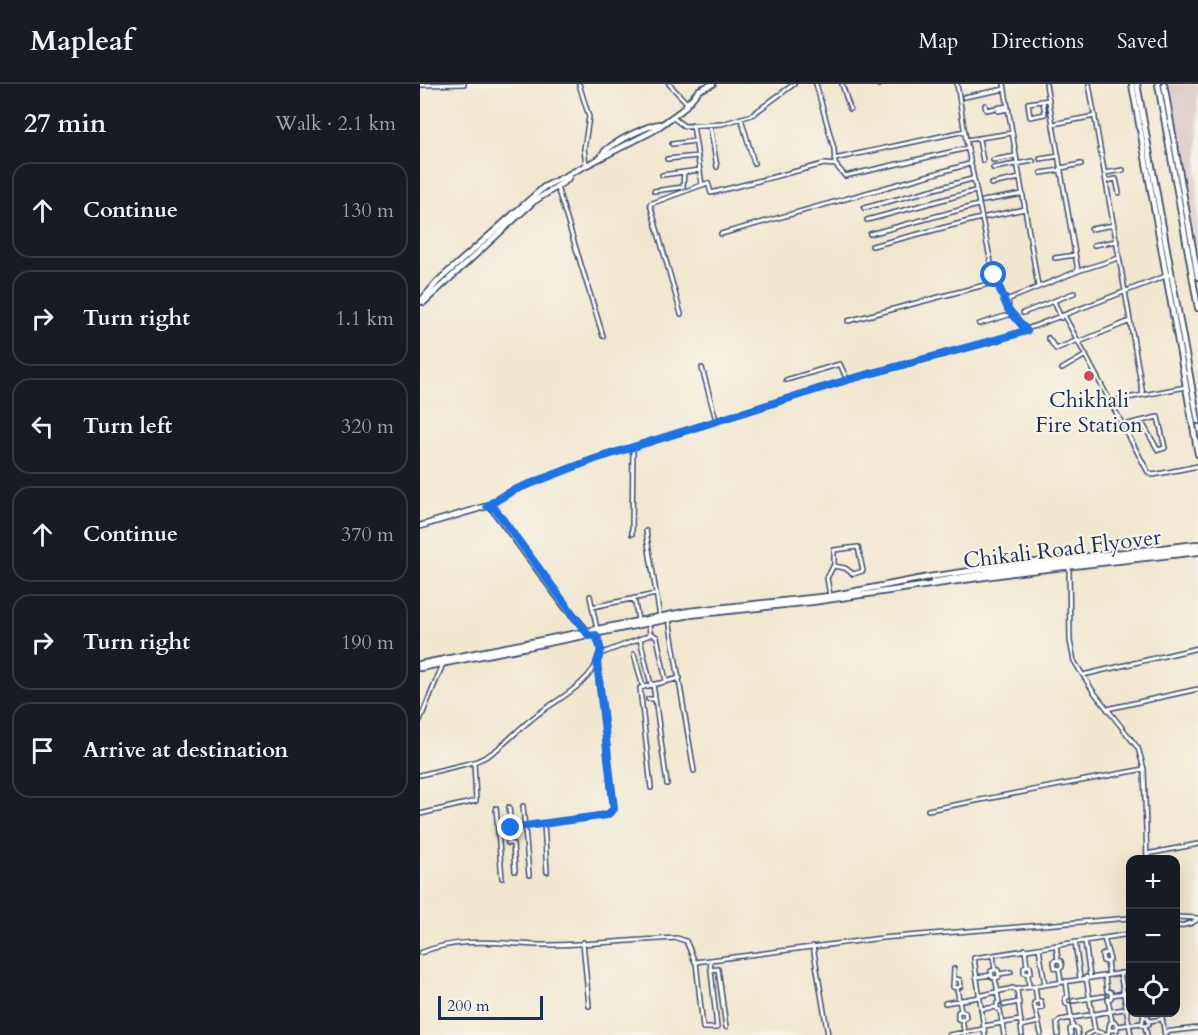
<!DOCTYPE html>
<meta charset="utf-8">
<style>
body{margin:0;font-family:Cardo,serif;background:#242831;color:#f1f3f6}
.controls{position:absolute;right:18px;bottom:18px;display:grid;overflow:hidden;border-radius:12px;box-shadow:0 6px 24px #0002}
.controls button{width:54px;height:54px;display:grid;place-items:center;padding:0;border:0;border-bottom:2px solid #363941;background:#171b24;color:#f1f3f6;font:30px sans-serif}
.scale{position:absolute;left:18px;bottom:15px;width:105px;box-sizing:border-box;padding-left:6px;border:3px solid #1b2f5e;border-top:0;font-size:16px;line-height:21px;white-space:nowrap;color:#1b2f5e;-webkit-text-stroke:4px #f7f3e8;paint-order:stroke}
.stop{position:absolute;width:18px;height:18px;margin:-14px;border:4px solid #1a73e8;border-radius:50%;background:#fff}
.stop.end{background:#1a73e8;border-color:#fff;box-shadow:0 2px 6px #0008}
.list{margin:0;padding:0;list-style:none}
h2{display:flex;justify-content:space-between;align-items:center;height:78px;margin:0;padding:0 24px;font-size:26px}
h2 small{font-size:20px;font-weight:400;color:#9ea1a6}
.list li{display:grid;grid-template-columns:39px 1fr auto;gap:18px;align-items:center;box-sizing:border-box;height:96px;margin:0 12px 12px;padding:0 12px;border:2px solid #363941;border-radius:18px}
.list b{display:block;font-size:22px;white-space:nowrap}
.list em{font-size:20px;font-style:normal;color:#9ea1a6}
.icon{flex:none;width:33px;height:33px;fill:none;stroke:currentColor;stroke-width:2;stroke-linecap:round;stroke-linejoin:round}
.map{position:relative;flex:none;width:778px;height:951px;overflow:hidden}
header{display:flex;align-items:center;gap:36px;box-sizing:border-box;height:84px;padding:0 30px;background:#171b24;border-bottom:2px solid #363941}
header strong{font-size:28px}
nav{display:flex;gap:33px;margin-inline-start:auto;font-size:21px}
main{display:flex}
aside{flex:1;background:#171b24}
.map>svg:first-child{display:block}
</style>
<header>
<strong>Mapleaf</strong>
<nav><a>Map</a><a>Directions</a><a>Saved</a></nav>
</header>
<main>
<aside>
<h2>27 min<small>Walk · 2.1 km</small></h2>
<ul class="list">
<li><svg class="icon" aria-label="ahead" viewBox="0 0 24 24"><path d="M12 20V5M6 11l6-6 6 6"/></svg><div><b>Continue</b></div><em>130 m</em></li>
<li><svg class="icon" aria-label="right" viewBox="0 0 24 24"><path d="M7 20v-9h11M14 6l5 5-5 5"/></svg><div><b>Turn right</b></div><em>1.1 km</em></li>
<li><svg class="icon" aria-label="left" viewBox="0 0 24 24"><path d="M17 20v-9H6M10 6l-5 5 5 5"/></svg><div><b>Turn left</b></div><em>320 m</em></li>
<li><svg class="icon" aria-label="ahead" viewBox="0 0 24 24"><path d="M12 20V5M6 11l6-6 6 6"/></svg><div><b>Continue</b></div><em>370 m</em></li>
<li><svg class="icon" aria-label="right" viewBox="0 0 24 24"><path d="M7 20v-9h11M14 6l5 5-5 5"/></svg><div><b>Turn right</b></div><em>190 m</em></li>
<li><svg class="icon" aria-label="arrive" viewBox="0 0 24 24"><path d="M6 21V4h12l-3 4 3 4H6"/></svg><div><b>Arrive at destination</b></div></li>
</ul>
</aside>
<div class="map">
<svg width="778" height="951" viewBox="0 0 778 951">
<rect width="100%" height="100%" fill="#f7f3e8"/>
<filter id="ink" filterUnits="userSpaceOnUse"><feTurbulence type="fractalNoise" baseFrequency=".0167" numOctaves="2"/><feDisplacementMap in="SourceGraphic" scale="12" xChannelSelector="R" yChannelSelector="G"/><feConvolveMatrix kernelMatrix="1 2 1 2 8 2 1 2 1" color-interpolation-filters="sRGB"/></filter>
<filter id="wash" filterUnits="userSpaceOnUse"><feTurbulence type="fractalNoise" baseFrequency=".008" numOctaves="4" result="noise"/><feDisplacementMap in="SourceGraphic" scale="24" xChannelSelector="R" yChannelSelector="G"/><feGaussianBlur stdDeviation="1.35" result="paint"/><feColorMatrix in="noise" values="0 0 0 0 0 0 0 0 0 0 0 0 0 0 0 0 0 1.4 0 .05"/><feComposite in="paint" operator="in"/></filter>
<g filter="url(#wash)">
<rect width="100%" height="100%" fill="#f1e7cf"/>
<path fill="#d2bfbf" d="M747,0H778V174Z"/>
</g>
<g filter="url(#ink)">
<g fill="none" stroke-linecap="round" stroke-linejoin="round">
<defs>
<path id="street" d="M159,0L169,33L164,65L166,80
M249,0L267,19
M396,0L414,65L415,80L425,92L548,64
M422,0L430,25
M459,0V1
M537,0L546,56
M584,0L618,202
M626,0L658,187
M669,0L723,311
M0,1L44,0
M544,13L585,5
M623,17L625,30L610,33L608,19C615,18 622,17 629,16
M565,21L566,26L587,22
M578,27L588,25
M252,33L264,42L302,40L332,31L374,0
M321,34L334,79
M633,40L675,32
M273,41L282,101L288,99L291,109L404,80L416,81
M290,41L297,83
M559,55L563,77
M252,60L275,57
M247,75L278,72
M414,75L545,47
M620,75L639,72
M573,76L596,72
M573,84L613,77
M641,84L661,80
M621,89L641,86
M685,89L703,86
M242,91L280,86
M686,97L696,95L699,109
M571,100L600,94
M137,103L183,252
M234,107L263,103L264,88
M563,117L603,110
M444,124L552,95
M566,133L605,125
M447,136L555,107
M671,145L694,141
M301,150L549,80
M450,150L558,121
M674,161L697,157
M452,162L561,134
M635,174L655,171
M634,217L641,234
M587,218L573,189L546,56L592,49
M603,229L654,209
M261,230L230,120L282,101
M645,233L728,388L733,391L778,382
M428,237L576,198
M559,240L592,230
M607,247L588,225L589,215L658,187L699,174
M628,254L636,265L658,256
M659,258L710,237
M282,284L296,336
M642,285L666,271
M366,296L420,280L427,296
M691,317L766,303
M704,341L738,333L745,364L738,366L721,337
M67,422L82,411L168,377L427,296L578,256L751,190
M226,447L240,533
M212,450L213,363
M649,482L650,557L654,577L673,607L718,664L724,685L727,776
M410,512L407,494L414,481V466L438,463L443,487L433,490L425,484L413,482
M214,514L218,536
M172,523L236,510
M249,535L274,687
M232,550L237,553L246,597
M220,555L231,601
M180,570L230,551L229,540
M214,570L223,603
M663,591L778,564
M233,600L247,700
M228,615H235
M687,625L778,605
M0,636L23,580
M54,678C78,670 93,649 113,634C135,616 171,601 180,571C182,563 172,523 170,512
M0,691L54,678L56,717L0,730
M231,704L220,604L260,594
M103,722L109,791
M89,723L91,744L88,759L93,760L95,787
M76,724L82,794
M508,726L724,685
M124,739L127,788
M91,744L187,731L194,725L177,578
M727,770L778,760
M756,833L778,834
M756,843L772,839L778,835
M684,854L690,876L687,878L689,891
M665,857L670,893
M163,858L169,922
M655,858L660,894
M636,861L638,876L641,877L642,883L639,885L641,898
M393,862L408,951
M619,864L625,901
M605,865L607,882H610L611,888L608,890L609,903
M0,869C40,852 81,860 123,861C168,861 213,856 257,854L266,857L275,878L462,854L710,834
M686,869L682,871L683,877L687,878
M573,871L575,886H578L579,893L575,894
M638,876L634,877L635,884L639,885
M290,877L291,886L298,885L306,943
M276,878L283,944H297L291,886
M607,882L604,883V889L608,890
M534,885L533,903L537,904L541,927L538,928V935L542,936L545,951
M575,886L571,887L572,893L575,894L578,908
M700,889L711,951
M579,890L591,888
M685,892L687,907L691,908V914L688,915L692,938
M556,893L572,891
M666,893L675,947
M536,895L540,896L541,902L537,904
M646,897L648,913L645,914L646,920L649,921L653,944L650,945L651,951
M615,902L617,917H621L622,924L617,925
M577,908L579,918L577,919V925L580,926L584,951
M692,911L710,908
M559,912L593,904L596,906
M617,917L614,919L621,950
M653,917L684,912
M525,919L559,913
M584,921L599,918
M561,925L577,923
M541,927L545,928L546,934L542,936
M724,928L722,941L725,942L727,951
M741,928L745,951
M724,933H728L729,940L725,942
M729,937L742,935
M564,942L601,936
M601,942L619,938
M653,944H657L658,951
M690,946H697V942L722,939
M744,948L778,944
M529,951L564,945
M565,951L554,874L710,850
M602,951L597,905L710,888
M638,951L637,939L640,936L710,924
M666,951L675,947L688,951
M688,951L690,939L695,938L697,942"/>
<path id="secondary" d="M712,0L778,370
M744,0L778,193
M182,71C187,61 228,41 240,40
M0,218L18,197L124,103L233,47L262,26L279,6L293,0
M4,218L113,118L147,96L150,90
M0,442L67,422L71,423L146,524L167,547
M513,498L599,484L778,464
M0,580L269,527L410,512L509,493L598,480L778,460
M0,584L270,531L392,518L599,488L778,468"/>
<path id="primary" d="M717,0L778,337
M738,0L778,224"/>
</defs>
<use href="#street" stroke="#3b4b6f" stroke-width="6"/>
<use href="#secondary" stroke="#3b4b6f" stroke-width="8"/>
<use href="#primary" stroke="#3b4b6f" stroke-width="8"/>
<use href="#street" stroke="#fff" stroke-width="3"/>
<use href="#secondary" stroke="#fff" stroke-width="4.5"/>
<use href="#primary" stroke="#fff" stroke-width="4.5"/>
</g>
</g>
<g fill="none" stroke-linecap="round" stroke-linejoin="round" filter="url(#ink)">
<path stroke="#1a73e8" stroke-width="8" d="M91,744L187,731L194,725L193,717L177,578L181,566L176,551L169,552L75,425L67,422L94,406L175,375L427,296L607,247L588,225L574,191"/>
</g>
<circle fill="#d1495b" stroke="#f7f3e8" stroke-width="2" cx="669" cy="292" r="6"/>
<g text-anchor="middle" stroke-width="4.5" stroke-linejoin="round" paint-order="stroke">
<g font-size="22" fill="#1b2f5e" stroke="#f7f3e8">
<text x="669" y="323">Chikhali<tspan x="669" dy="25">Fire Station</tspan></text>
</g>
<g font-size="22" fill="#1b2f5e" stroke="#f7f3e8">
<text transform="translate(642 464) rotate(-7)" y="8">Chikali Road Flyover</text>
</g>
</g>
</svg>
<div class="controls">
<button>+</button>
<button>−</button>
<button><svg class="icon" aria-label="locate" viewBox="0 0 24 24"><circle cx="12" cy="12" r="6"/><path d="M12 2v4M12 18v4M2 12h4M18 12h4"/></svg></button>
</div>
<div class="scale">200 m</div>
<div class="stop" style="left:574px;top:191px"></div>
<div class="stop end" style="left:91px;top:744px"></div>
</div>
</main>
